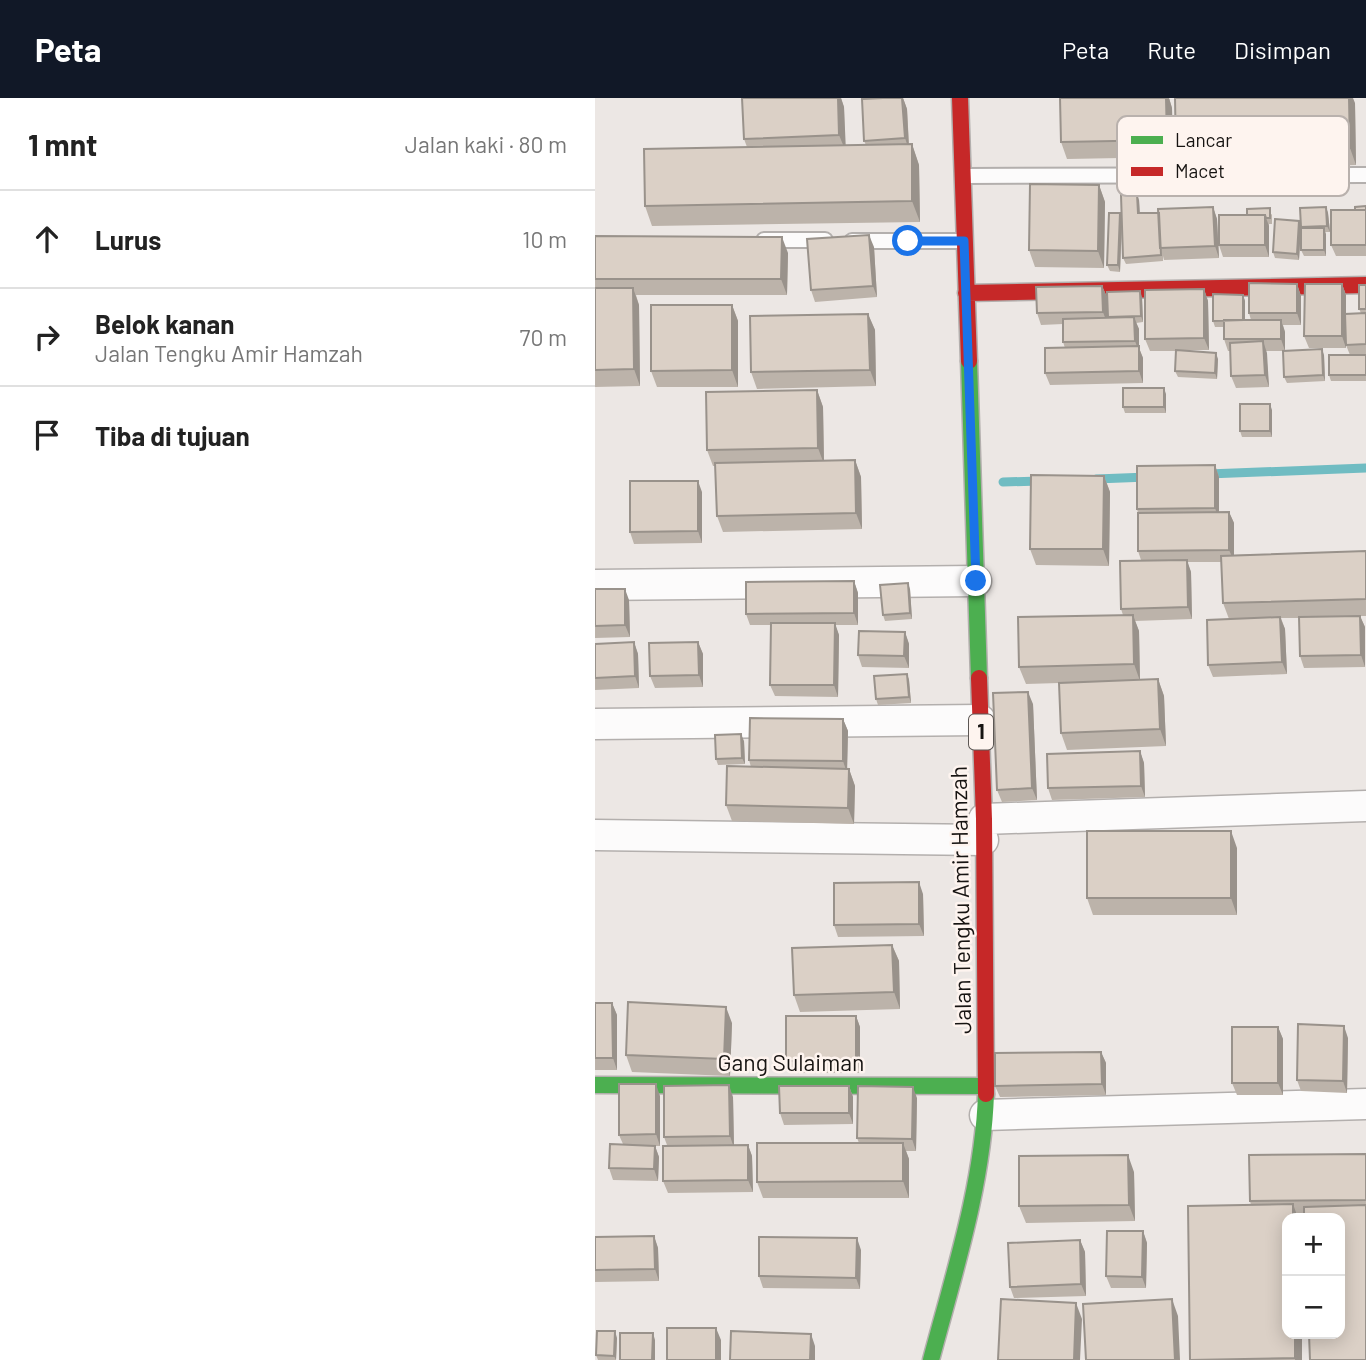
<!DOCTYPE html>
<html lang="id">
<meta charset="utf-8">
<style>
body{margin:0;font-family:Barlow,sans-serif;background:#f6f6f6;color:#222}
.controls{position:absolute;right:21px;bottom:21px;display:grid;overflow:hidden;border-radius:14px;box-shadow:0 4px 18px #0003}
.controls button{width:63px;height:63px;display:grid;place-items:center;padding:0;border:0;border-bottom:2px solid #e0e0e0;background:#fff;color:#222;font:35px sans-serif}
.stop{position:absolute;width:21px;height:21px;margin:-16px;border:5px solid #1a73e8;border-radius:50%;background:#fff}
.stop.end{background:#1a73e8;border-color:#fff;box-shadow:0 2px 7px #0008}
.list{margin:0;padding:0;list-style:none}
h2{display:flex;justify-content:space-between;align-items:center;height:91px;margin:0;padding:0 28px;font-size:30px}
h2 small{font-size:23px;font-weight:400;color:#767676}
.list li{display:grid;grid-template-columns:46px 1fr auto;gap:21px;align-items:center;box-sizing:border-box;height:98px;padding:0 28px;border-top:2px solid #e0e0e0}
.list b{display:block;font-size:26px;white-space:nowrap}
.list p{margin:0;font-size:23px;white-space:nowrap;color:#767676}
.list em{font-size:23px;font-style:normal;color:#767676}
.icon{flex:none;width:38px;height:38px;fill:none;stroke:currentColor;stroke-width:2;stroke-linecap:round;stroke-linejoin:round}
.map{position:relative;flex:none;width:771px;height:1262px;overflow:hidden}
header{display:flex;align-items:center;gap:42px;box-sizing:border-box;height:98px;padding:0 35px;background:#111827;color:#fff}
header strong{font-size:33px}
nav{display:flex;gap:38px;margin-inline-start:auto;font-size:24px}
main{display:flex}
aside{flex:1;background:#fff}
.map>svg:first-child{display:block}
</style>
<header>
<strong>Peta</strong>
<nav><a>Peta</a><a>Rute</a><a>Disimpan</a></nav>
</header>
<main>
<aside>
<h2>1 mnt<small>Jalan kaki · 80 m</small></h2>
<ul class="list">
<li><svg class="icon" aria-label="ahead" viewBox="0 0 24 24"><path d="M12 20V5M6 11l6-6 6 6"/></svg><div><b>Lurus</b></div><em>10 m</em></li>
<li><svg class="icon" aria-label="right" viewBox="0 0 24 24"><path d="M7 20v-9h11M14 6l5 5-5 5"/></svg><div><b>Belok kanan</b><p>Jalan Tengku Amir Hamzah</p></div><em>70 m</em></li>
<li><svg class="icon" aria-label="arrive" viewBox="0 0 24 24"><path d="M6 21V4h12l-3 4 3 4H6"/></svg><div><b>Tiba di tujuan</b></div></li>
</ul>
</aside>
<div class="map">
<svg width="771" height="1262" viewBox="0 0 771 1262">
<rect width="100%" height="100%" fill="#ece7e4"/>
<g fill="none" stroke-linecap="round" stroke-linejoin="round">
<path stroke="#70bcc2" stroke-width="9" d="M613,376L771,370
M501,381L553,379
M408,384L445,383"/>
<defs>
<path id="lane" d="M369,78L771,77
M169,142H230
M257,143H369"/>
<path id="street" d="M0,487L381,483
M0,626L385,622
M389,721L771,708
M0,737L388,742
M390,1017L771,1006"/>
<path id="fast" d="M374,263L384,580
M0,987L391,988
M336,1262C359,1175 388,1087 391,996"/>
<path id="jam" d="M365,0L374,263
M371,195L771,187
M384,580L389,721L391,996"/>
</defs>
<use href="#lane" stroke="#b3afad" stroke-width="18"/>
<use href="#street" stroke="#b3afad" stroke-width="33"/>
<use href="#fast" stroke="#b3afad" stroke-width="19"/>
<use href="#jam" stroke="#b3afad" stroke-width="19"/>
<use href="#lane" stroke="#fcfbfb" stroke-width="14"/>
<use href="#street" stroke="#fcfbfb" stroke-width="30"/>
<use href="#fast" stroke="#4caf50" stroke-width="16"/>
<use href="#jam" stroke="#c62828" stroke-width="16"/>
</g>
<path fill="#bcb3aa" d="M147,0H246L249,9L250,47H271L269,43L308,0L312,11L314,46H317L324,67L325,124L57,128L50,108L152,49L149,41Z
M465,0H574L577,10L578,59L472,61L466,44Z
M760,5L761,67L587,72L581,55Z
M504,87L510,104L509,170L440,169L434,152Z
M544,102L545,115H564L618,109L622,121L624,160L569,162L568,158V163L531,166L528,160L527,124L525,174L515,173L512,167L525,115L527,121Z
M771,108V158H741L736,147L760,112Z
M731,109L733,115L735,134H730L731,158H709L706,152V132L704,162L680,160L678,154L706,129L707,130L706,129Z
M677,116V126H674V159H628L624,147Z
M0,138L193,155L192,197H41L44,207L45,288L0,289Z
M279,149L282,199L220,204L216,192Z
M702,186L706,198V227H688L690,234V253H671L674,289L641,290L636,278V253H633L629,241V229H620L618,223L648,197L650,203V222H656L654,215Z
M747,186L751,197V216L766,215L764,211L771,187V283H736L734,277L755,257L751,247V240V250H714L709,238Z
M507,188L512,199V220L547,199L548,224L541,225L544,231V250L548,260V285L455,287L450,275L470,250L468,244V226L446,227L442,215Z
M609,191L613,203L614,252H585L623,261L622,281L583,279L580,273L581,253H555L550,241Z
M137,207L143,223V289H62L56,273Z
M273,216L280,232L281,288L162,291L156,274Z
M729,257L730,283L692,285L689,279Z
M222,292L228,309L229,363L260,362L266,379L267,431L128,434L122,418L121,368H118L112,352Z
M571,296V315H530L528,309Z
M677,312V339H647L645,333Z
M620,367L624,379V414H634L639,425V457L771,453V518H765L770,529V569L709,570L705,558L704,520H686L690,531L692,576L618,579L613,567L634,521L628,505L627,464H592L596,474L597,521L540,523L544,533L545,582L563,581L569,598L571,648L472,652L466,635L464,585L431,586L424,569L528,517L526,511L546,462L543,453V415L542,411Z
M509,378L515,394L514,468L441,467L435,451Z
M107,394V445L39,446L35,434Z
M259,483L263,495V527H240L244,537L243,599L180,598L175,587L176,527H155L151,516Z
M0,491L34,502L35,539L0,540Z
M315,491L317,521L290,523L288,517Z
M310,534L314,546V570L267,569L263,557Z
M39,544L43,556L44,590L0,592V546Z
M103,544L108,556V589L60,590L55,578Z
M312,576L314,582L316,605L283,607L281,601Z
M438,606L442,702L407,704L402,692Z
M248,621L253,633L252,671H254L260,688L259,726L137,723L131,707L156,669L154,662Z
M149,643L150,666L123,667L121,661Z
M545,653L549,665L550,699L457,702L453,690Z
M642,750V817H498L492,800Z
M328,796L329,838L243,839L239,827Z
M297,847L304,863L305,911L205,914L199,897Z
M0,905H17L22,917V972H0Z
M261,918L265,929V975H195L191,963Z
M137,925L135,978L37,974L31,957Z
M683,929L688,941V997H642L637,985Z
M753,940L752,995L706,993L702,982Z
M506,954L511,965V997L405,999L400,988Z
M254,988L258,999V1026L189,1027L185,1015Z
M65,998V1048H60L64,1059L63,1083L18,1082L14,1070L28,1046L24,1037Z
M138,999L139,1047H153L157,1058L158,1094L73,1095L68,1083L72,1047L69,1039Z
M322,1000L321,1053H311L314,1061V1100H168L162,1084L264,1045L262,1040Z
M771,1056V1262L709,1119L692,1120V1236H707V1262H595L656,1107L655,1103Z
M539,1074L540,1123L431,1125L424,1108Z
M548,1133L552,1145L551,1190H516L511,1178Z
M59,1138L63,1150L64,1183L0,1184V1139Z
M485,1142L490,1154L491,1198L419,1200L415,1189Z
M266,1152L265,1191L168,1190L164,1178Z
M22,1240L21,1262H3L1,1257Z"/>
<path fill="#99928b" d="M243,0H246L249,9L251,54L244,37Z
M308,0L312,11L314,52L310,40Z
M571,0H574L577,10L578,59L572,42Z
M754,0H758L760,5L761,67L755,50Z
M317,46L324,67L325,124L317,103Z
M504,87L510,104L509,170L503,153Z
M542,96L544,102L545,121L543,115Z
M618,109L622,121L624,160L620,148Z
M731,109L733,115L735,134L732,128Z
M525,115L527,121L525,174L523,167Z
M670,117L674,128V159L670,147Z
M704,123L706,129L704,162L702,156Z
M729,130L731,136V158L729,152Z
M274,137L279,149L282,199L278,188Z
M187,139L193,155L192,197L186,181Z
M702,186L706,198V227L702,215Z
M747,186L751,197V250L747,238Z
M507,188L512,199V225L508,214Z
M38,190L44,207L45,288L39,271Z
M609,191L613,203L614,252L609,240Z
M545,193L547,199L548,224L546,218Z
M648,197L650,203V229L648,223Z
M137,207L143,223V289L137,272Z
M273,216L280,232L281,288L275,272Z
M539,219L544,231V250L548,260V285L544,273V254L540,243Z
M686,222L690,234V253L686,241Z
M668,243L672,255L674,289L670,277Z
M727,251L729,257L730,283L728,277Z
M621,255L623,261L622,281L620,275Z
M569,290L571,296V315L569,309Z
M222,292L228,309L229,366L223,350Z
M675,306L677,312V339L675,333Z
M260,362L266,379L267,431L261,415Z
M620,367L624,379V422L620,410Z
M509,378L515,394L514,468L508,451Z
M103,383L107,394V445L103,433Z
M634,414L639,425V463L634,452Z
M592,462L596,474L597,521L593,509Z
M259,483L263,495V527L259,515Z
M313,485L315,491L317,521L315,515Z
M30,491L34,502L35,539L30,527Z
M538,517L544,533L545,583L539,566Z
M765,518L770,529V569L766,557Z
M685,519L690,531L692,576L687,564Z
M240,525L244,537L243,599L239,587Z
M310,534L314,546V570L309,558Z
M39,544L43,556L44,590L40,578Z
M103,544L108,556V589L104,577Z
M312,576L314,582L316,605L314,599Z
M563,581L569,598L571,648L565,631Z
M433,594L438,606L442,702L437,690Z
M248,621L253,633L252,675L248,663Z
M146,636L149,643L150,666L147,660Z
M545,653L549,665L550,699L546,688Z
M254,671L260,688L259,726L253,710Z
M636,733L642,750V817L636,800Z
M324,784L328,796L329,838L324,826Z
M297,847L304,863L305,911L299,894Z
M17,905L22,917V972L18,960Z
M131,909L137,925L135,978L129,961Z
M261,918L265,929V975L261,963Z
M749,928L753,940L752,995L748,983Z
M683,929L688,941V997L683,985Z
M506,954L511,965V997L507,986Z
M61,986L65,998V1048L61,1036Z
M134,987L138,999L139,1050L135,1038Z
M254,988L258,999V1026L254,1015Z
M318,989L322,1000L321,1053L317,1041Z
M308,1045L314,1061V1100L308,1083Z
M153,1047L157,1058L158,1094L153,1082Z
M60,1048L64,1059L63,1083L59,1071Z
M533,1057L539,1074L540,1123L534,1107Z
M698,1106L703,1120H698Z
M548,1133L552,1145L551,1190L547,1179Z
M59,1138L63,1150L64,1183L60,1171Z
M262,1140L266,1152L265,1191L261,1180Z
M485,1142L490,1154L491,1198L486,1186Z
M577,1201L583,1218L585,1262H580Z
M481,1205L487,1221L485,1262H479Z
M121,1230L126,1242V1262H121Z
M20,1233L22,1240L21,1262L19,1258Z
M58,1235L60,1242V1262H57Z
M216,1236L220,1248V1262H215Z
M700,1236H707V1262H700Z"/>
<path fill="#dbd0c6" stroke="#99928b" stroke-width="2" d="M147,0H243L244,37L149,41Z
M288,0H307L310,40L269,43L267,1Z
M465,0H571L572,42L466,44Z
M580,0H754L755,50L581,55Z
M317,46V103L50,108L49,51Z
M435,86L504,87L503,153L434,152Z
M542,96L543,115H564L566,157L528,160L526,97Z
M771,108V112H760V109Z
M618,109L620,148L565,150L563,111Z
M731,109L732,128L706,129L705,110Z
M675,110V120H671L670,117H652V111Z
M736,112H771V147H736Z
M514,115H525L523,167H512Z
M624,117H670V147H624Z
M680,121L704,123L702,156L678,154Z
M706,130H729V152H706Z
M274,137L278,188L216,192L212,141Z
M0,138L187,139L186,181H0Z
M654,185L702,186V215H654Z
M710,186H747V238H709Z
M764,187H771V211H764Z
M507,188L508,214L442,215L441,189Z
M0,190H38L39,271L0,272Z
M609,191V240L550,241V192Z
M545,193L546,218L513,219L512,194Z
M618,196L648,197V222L618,223Z
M56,207H137V272L56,273Z
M771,215V246L751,247L750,216Z
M273,216L275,272L156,274L155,218Z
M539,219L540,243L468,244V221Z
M629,222H686V241H629Z
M668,243L670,277L636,278L635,245Z
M544,248V273L450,275V250Z
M727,251L728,277L689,279L688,253Z
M581,252L621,255L620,275L580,273Z
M734,257H771V277H734Z
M528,290H569V309H528Z
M222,292L223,350L112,352L111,294Z
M645,306H675V333H645Z
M260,362L261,415L122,418L120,365Z
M620,367V410L542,411V368Z
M436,377L509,378L508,451H435Z
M35,383H103V433L35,434Z
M634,414V452L543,453V415Z
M771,453V501L628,505L626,458Z
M592,462L593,509L526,511L525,463Z
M259,483V515L151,516V484Z
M313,485L315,515L288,517L285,487Z
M0,491H30V527L0,528Z
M538,517L539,566L424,569L423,519Z
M765,518L766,557L705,558L704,519Z
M685,519L687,564L613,567L612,522Z
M176,525H240L239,587H175Z
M264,533L310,534L309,558L263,557Z
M39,544L40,578L0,580V546Z
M103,544L104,577L55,578L54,545Z
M312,576L314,599L281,601L279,578Z
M563,581L565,631L466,635L464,585Z
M433,594L437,690L402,692L398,595Z
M155,620L248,621V663L154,662Z
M146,636L147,660L121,661L120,637Z
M545,653L546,688L453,690L452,656Z
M132,668L254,671L253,710L131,707Z
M492,733H636V800H492Z
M324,784V826L239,827V785Z
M297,847L299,894L199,897L197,850Z
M33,904L131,909L129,961L31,957Z
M0,905H17L18,960H0Z
M191,918H261V963H191Z
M703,926L749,928L748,983L702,982Z
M637,929H683V985H637Z
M506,954L507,986L400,988V955Z
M24,986H61V1036L24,1037Z
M134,987L135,1038L69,1039V988Z
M184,988H254V1015H185Z
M263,988L318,989L317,1041L262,1040Z
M162,1045H308V1083L162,1084Z
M15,1046L60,1048L59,1071L14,1070Z
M153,1047V1082L68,1083V1048Z
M771,1056V1102L655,1103L654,1057Z
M533,1057L534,1107L424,1108V1058Z
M698,1106V1120H692V1236H700V1260L595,1262L593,1108Z
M771,1107V1262H715L714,1236H745V1120H709V1109Z
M512,1133H548L547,1179L511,1178Z
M59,1138L60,1171L0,1172V1139Z
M164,1139L262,1140L261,1180L164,1178Z
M485,1142L486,1186L415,1189L413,1145Z
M406,1201L481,1205L479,1262H403Z
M577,1201L580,1262H491L488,1206Z
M72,1230H121V1262H72Z
M2,1233H20L19,1258L1,1257Z
M136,1233L216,1236L215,1262H135Z
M25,1235H58L57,1262H25Z"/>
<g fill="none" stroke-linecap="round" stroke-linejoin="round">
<path stroke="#1a73e8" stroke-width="9" d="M313,143H369L381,483"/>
</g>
<g text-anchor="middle" stroke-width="5" stroke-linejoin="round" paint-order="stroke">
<rect fill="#fef4ef" stroke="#5c5754" stroke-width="2" x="374" y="616.5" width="24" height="35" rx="5"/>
<g font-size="21" font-weight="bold" fill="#171412">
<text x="386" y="641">1</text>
</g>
<g font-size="23" fill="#171412" stroke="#fef4ef">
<text transform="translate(366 802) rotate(-91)" y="8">Jalan Tengku Amir Hamzah</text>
<text x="196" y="973">Gang Sulaiman</text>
</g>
</g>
<rect x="522" y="18" width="232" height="80" rx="10" fill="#fef4ef" stroke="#b9b1ad" stroke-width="2"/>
<rect x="536" y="38" width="32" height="8" fill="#4caf50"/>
<rect x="536" y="69" width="32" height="9" fill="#c62828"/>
<g font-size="19" fill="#171412">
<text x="580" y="49">Lancar</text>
<text x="580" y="80">Macet</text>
</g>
</svg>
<div class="controls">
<button>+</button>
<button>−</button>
</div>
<div class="stop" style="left:313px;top:143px"></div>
<div class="stop end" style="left:381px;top:483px"></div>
</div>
</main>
